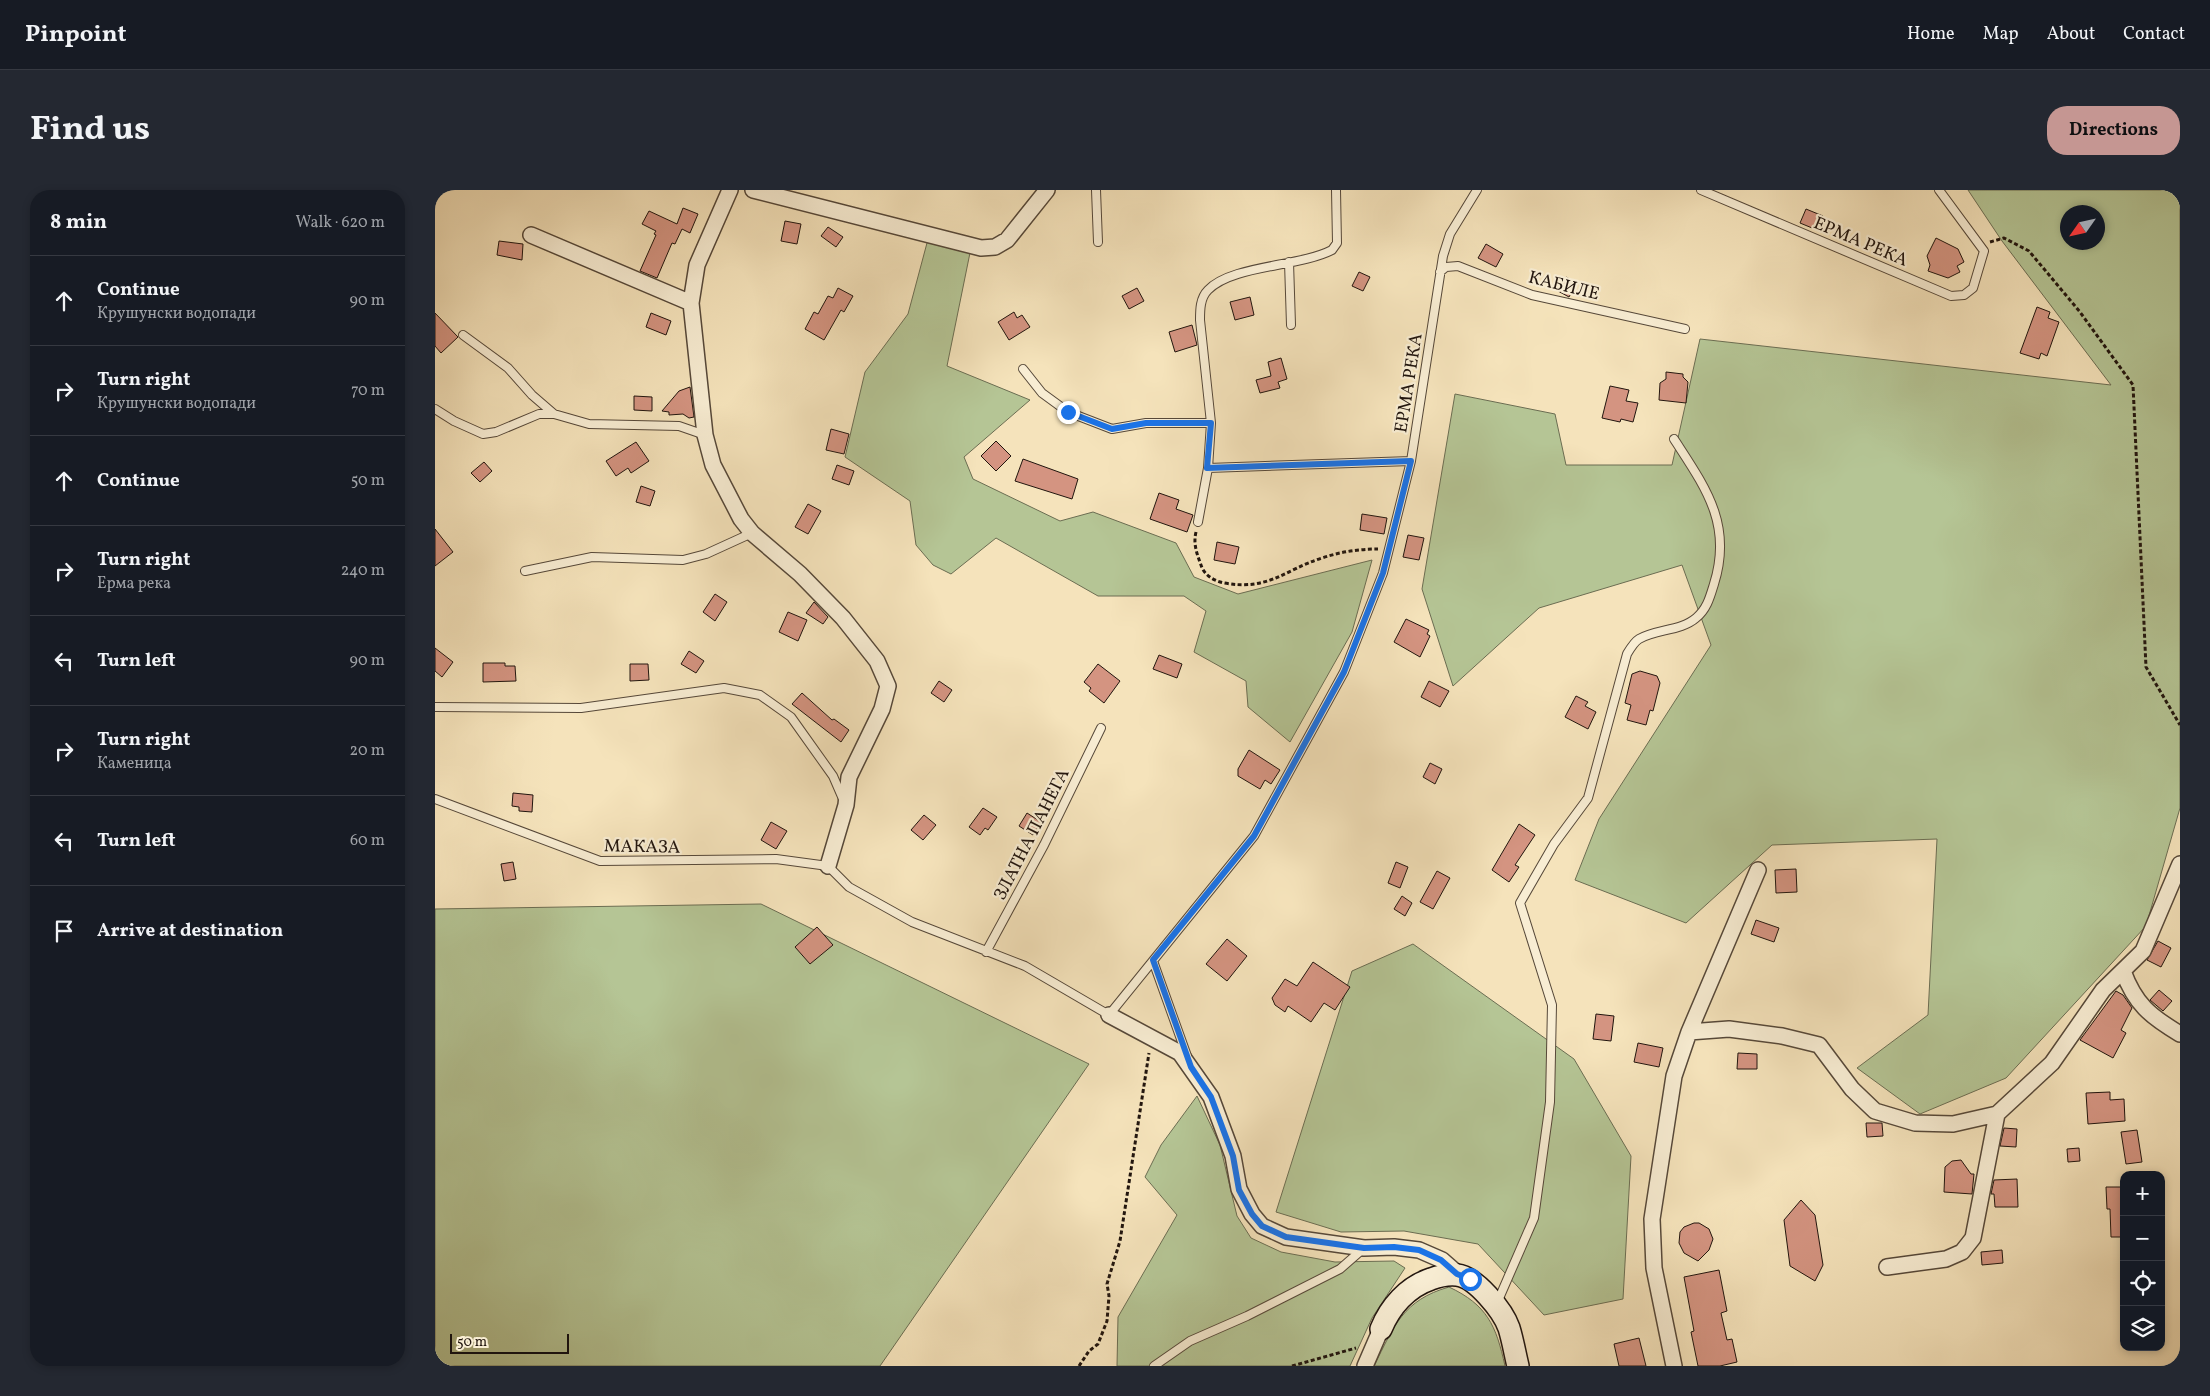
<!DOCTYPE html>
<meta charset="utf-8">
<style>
body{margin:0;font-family:Vollkorn,serif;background:#242831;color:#f1f3f6}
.controls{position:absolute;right:15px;bottom:15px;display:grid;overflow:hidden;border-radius:10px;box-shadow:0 2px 8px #0003}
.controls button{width:45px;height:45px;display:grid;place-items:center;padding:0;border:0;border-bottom:1px solid #363941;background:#171b24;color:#f1f3f6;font:25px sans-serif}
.compass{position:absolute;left:1625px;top:15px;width:45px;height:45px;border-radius:50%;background:#171b24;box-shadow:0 2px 8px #0003;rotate:236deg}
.scale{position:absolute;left:15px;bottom:12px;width:119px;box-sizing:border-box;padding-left:5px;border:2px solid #21150e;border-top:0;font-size:14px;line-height:18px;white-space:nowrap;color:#21150e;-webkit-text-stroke:4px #f8edd3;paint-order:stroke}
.stop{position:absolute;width:15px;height:15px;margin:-11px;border:4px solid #1a73e8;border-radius:50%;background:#fff}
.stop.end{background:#1a73e8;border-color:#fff;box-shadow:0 1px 5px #0008}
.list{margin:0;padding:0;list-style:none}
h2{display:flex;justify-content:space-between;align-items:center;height:65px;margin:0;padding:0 20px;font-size:21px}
h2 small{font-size:16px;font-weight:400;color:#9ea1a6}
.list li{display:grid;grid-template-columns:32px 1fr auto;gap:15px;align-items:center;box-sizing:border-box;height:90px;padding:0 20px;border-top:1px solid #363941}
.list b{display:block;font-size:19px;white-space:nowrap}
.list p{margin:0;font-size:16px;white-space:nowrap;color:#9ea1a6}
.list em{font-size:16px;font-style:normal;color:#9ea1a6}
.icon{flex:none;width:28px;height:28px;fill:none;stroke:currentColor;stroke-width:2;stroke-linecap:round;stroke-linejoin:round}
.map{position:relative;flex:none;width:1745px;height:1176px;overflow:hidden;border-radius:20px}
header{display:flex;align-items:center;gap:30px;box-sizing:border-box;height:70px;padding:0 25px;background:#171b24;border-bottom:1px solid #363941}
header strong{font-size:24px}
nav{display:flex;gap:28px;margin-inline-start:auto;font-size:18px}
.intro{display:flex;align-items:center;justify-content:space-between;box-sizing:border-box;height:120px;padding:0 30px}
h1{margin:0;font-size:35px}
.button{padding:12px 22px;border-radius:20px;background:#c59692;color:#111;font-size:18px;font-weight:700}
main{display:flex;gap:30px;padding:0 30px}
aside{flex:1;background:#171b24;border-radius:20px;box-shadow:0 2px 8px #0003}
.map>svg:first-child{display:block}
</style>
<header>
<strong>Pinpoint</strong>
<nav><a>Home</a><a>Map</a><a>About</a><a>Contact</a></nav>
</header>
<div class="intro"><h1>Find us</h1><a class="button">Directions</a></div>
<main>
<aside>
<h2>8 min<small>Walk · 620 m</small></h2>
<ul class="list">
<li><svg class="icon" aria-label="ahead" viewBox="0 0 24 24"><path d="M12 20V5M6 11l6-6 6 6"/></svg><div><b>Continue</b><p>Крушунски водопади</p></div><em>90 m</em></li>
<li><svg class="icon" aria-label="right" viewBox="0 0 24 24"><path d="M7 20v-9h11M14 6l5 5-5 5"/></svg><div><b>Turn right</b><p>Крушунски водопади</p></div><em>70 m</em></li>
<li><svg class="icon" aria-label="ahead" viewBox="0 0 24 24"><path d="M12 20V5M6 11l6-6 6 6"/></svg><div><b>Continue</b></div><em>50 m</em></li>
<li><svg class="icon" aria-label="right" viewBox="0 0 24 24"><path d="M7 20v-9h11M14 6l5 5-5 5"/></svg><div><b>Turn right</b><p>Ерма река</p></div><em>240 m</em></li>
<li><svg class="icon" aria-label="left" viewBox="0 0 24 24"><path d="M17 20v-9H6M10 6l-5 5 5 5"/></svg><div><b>Turn left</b></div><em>90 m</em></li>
<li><svg class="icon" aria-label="right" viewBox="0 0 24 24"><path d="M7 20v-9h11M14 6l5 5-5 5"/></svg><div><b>Turn right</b><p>Каменица</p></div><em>20 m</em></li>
<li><svg class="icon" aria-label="left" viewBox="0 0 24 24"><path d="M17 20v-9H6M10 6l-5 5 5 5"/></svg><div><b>Turn left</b></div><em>60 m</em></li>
<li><svg class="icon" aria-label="arrive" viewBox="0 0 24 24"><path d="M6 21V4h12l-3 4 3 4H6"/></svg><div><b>Arrive at destination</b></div></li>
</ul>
</aside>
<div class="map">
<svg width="1745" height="1176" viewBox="0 0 1745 1176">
<rect width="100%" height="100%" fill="#f5e3bb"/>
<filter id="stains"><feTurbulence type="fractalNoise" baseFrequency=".004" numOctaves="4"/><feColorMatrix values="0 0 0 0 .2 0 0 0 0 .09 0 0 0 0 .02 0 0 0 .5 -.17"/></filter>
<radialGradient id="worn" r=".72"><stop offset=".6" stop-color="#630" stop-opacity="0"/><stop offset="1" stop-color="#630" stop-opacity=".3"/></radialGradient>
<path fill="#b5c595" stroke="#6b6d52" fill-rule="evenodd" d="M1533,0H1745V618L1711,736L1571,888L1485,924L1422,878L1493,825L1502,649L1337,655L1251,733L1140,690L1164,629L1276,455L1247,375L1104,418L1018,496L987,399L1020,204L1120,224L1131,275H1237L1265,149L1676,195L1567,51ZM1632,22H1662V52H1632Z
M496,38L537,53L512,176L595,210L529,267L538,289L625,331L658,322L741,353L759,387L803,404L937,370L917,442L855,552L813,517L811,491L759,462L771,421L749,406H663L561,348L516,384L498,375L481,355L475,311L410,267L430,182L473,124Z
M326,714L654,874L445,1176H0V719Z
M978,754L1139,869L1196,966L1188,1109L1109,1125L1043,1054L969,1041L906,1042L841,1022L917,781Z
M762,906L785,955L802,1026L816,1048L846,1062L900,1072L959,1071L970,1078L937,1128L915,1176H682L683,1127L742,1025L710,987L726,955Z
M1014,1097C1052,1115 1061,1135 1070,1176H939C959,1136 968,1110 1014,1097Z"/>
<path fill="#d49481" stroke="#21150e" d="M248,18L263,24L255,43L247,39L240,54L237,53L222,88L205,81L221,45L219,44L221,41L207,34L214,21L242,34Z
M1371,19L1388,26L1382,40L1365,33Z
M350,31L366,34L362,54L346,51Z
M393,37L408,47L401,57L386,46Z
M1501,48L1523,59L1529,72L1522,76L1525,82L1513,88L1493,81L1495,75L1492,66Z
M64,51L88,54L87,70L62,65Z
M1051,54L1068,64L1061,77L1043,68Z
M924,82L935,87L928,101L917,96Z
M1131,87L1142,93L1134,107L1123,101Z
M403,98L418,106L409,122L406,120L389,150L370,139L379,122L383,124L393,106L398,108Z
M702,98L709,111L694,119L687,106Z
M815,107L819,125L800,130L795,112Z
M1602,117L1615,122L1613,128L1624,132L1612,166L1606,163L1604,169L1585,163Z
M579,122L582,128L587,125L595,137L574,150L563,132Z
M0,123L23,147L6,163L0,156Z
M216,123L236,131L231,145L211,137Z
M757,135L762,155L740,162L734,142Z
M846,168L852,189L843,192L845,198L825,203L821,190L836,186L833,172Z
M1231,182L1248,184V187L1253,192L1251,213L1224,210L1225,193L1231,189Z
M1175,196L1194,200L1191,211L1203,213L1198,232L1186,229L1185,232L1167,228Z
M255,197L259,227L254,228L248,224L234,225V222L227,221L244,201Z
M199,206L217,207V221L199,220Z
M396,239L414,244L409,264L391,260Z
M561,251L576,266L561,281L546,266Z
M201,252L214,271L196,283L193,278L181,286L171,271Z
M588,269L643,289L637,309L580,291Z
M49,272L57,281L45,292L36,283Z
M402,275L419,281L414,295L397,289Z
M206,296L220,301L215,316L201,312Z
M724,303L744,310L741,319L758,325L752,342L715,329Z
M373,314L386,321L373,344L360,337Z
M927,324L952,328L949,344L925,340Z
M0,339L18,362L0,376Z
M973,345L989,348L984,370L968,367Z
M782,352L804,357L800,374L779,370Z
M280,404L292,412L280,431L268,422Z
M379,412L393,427L388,434L371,423Z
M353,422L372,430L363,451L344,442Z
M971,429L994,440L992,444L995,446L985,467L959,452Z
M0,458L18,472L7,487L0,481Z
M254,461L269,471L261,483L246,474Z
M724,465L747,474L742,488L718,479Z
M48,473H70V476H80L81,491L48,492Z
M195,474H213L214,490L195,491Z
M663,474L685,491L669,513L654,501L656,498L649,492Z
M1205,481L1222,486L1225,493L1218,521L1215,520L1211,535L1192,530L1196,515L1190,513L1197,484Z
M504,491L517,500L509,512L496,503Z
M994,491L1014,501L1005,517L986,507Z
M367,503L397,530L399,529L414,540L406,552L357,514Z
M1141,506L1153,512L1150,516L1161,522L1153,539L1130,527Z
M814,560L845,580L836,594L830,590L825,599L803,586V579Z
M995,573L1007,579L1000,594L988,587Z
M78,603L98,605L97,622L84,621V617L77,616Z
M548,618L562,627L553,640L550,638L545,645L534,637Z
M592,623L606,632L598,645L584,636Z
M489,625L501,635L488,650L476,640Z
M336,632L352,641L341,659L326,650Z
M1084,634L1100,645L1080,675L1084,677L1074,692L1057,680Z
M78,672L81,689L69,691L66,674Z
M961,672L973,677L965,698L953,693Z
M1361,679L1362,702L1341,703L1340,680Z
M1002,681L1015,688L998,719L985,712Z
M967,706L977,713L970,726L959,719Z
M1321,730L1344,738L1339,752L1316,744Z
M382,737L398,755L375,774L360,757Z
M792,749L812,766L792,791L771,774Z
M1723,751L1736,758L1726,777L1712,770Z
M878,772L915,797L900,820L889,813L876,832L853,816L850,822L840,815L837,808L850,789L862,796Z
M1724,800L1737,811L1728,821L1715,810Z
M1681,801L1688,805L1697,818L1686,840L1691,843L1678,868L1645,850Z
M1161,824L1179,826L1176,851L1158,849Z
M1203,853L1228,858L1224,877L1199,872Z
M1303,863L1322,864V879H1302Z
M1675,902V910L1689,909L1690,931L1653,934L1651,903Z
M1431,933H1447L1448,946L1432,947Z
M1569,938L1582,939L1581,957L1565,956Z
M1702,940L1707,972L1691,974L1686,942Z
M1644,958L1645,971L1633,972L1632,959Z
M1526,970L1536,984H1539L1537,1004L1509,1002L1510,977L1517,971Z
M1582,989L1583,1017H1560L1559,1004H1556L1559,990Z
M1671,997H1689V1047H1676L1675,1019H1672Z
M1366,1010L1380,1025L1388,1075L1380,1091L1355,1076L1349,1030Z
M1259,1033H1264L1274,1039L1278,1049L1274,1060L1263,1071L1249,1063L1244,1053L1245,1042L1249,1037Z
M1567,1060L1568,1073L1547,1075L1546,1062Z
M1284,1080L1292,1121L1286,1123L1292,1150L1297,1149L1302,1172L1285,1176H1263L1256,1142L1259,1141L1249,1087Z
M1204,1148L1211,1176H1184L1179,1154Z"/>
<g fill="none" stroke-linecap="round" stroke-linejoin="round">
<defs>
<path id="lane" d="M661,0L663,52
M1266,0L1516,106L1529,105L1538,98L1549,61L1504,0
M854,72L856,135
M1005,82L1011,77L1023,76L1097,105L1250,139
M28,145L73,178L97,205L119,224L154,234L244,236L270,245
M588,179L607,203L633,222L677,239L711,233H776
M0,219L19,231L48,244L61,242L104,224H119
M773,278L776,233L765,130C765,120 765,108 773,100C797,75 864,77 897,60L902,53L901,0
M763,332L773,278L976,271
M90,381L157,367L248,370L271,364L317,343
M0,517L146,518L289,498L325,505L356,527L398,586L408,609
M0,609L165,671L341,669L393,676L414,697L477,732L590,776L674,825L819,646L909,482L948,383L976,271L1008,66L1015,44L1042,0
M551,762L609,655L666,538
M718,771L752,866
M1062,1113L1099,1028L1115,912L1117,815L1085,713L1119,654L1153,608L1192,464C1195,459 1199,452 1204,449C1221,439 1246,441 1261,428C1272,419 1275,407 1279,394C1298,334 1270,297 1239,249
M719,1176L755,1151L812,1126L905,1079L929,1058"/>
<path id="street" d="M295,0L262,75L256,113L270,245L278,275L306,329L317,343L365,384L408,428L442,471L453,496L447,519L414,587L411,615L393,676
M318,0L546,58L560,57L572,50L612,0
M96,45L256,113
M1688,781C1700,814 1715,826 1745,844
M674,825L745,863L776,907L798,966L804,999L817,1024L827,1036L851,1047L929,1058L959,1057L984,1060L1007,1070L1023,1084
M1254,842L1294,839L1347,846L1384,855L1417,899L1440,921L1480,933L1518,934L1562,924
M1452,1077L1511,1069L1527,1062L1538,1048L1562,924L1617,873L1668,800L1708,761L1745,674
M930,1176L946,1139
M1239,1176L1219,1078L1217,1029L1239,886L1254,842L1323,680"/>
<path id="secondary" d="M946,1139C955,1117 972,1097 996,1089C1004,1086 1013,1084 1022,1085C1041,1087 1068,1121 1074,1138C1078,1151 1080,1164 1083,1176"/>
</defs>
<use href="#lane" stroke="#564839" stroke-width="10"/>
<use href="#street" stroke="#564839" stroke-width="18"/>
<use href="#secondary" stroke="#21150e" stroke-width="24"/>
<path stroke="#21150e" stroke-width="3" stroke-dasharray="4 2.5" stroke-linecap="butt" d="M1555,52L1569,48L1594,61L1645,122L1698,195L1711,477L1745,535
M761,342C758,354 762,364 766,375C769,385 779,391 789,393C834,401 849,380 887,368C905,362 923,359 943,359
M644,1176L654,1161L663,1154L672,1131L674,1106L672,1094L685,1051L714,863
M857,1176L921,1158"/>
<use href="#lane" stroke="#f8edd3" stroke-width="8"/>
<use href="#street" stroke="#f8edd3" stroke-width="15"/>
<use href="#secondary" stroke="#f8edd3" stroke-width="21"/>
</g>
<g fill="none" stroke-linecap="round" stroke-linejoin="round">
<path stroke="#1a73e8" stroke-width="6" d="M633,222L677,239L711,233H776L772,278L976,271L948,383L909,482L819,646L718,770L756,877L776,907L798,966L804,1000L817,1024L827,1036L851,1047L929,1058L959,1057L984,1060L1006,1070L1022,1084L1035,1089"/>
</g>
<g text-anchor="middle" stroke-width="4.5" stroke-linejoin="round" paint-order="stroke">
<g font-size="18" fill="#21150e" stroke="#f8edd3">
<text transform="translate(1426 51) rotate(23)" y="6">ЕРМА РЕКА</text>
<text transform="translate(1129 95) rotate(14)" y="6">КАБИЛЕ</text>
<text transform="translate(973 193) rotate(-81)" y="6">ЕРМА РЕКА</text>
<text transform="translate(596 644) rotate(-63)" y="6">ЗЛАТНА ПАНЕГА</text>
<text transform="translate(207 656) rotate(1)" y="6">МАКАЗА</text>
</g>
</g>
<rect width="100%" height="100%" filter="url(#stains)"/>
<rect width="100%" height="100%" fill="url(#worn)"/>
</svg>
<div class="controls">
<button>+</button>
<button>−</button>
<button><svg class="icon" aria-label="locate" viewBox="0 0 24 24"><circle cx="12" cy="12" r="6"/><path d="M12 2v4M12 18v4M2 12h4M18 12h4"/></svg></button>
<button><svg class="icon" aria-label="layers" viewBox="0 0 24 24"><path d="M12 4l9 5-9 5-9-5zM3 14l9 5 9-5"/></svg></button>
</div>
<svg class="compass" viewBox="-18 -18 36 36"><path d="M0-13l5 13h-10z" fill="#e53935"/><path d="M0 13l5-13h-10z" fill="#9ea1a6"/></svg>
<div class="scale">50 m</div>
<div class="stop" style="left:1035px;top:1089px"></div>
<div class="stop end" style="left:633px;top:222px"></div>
</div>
</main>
